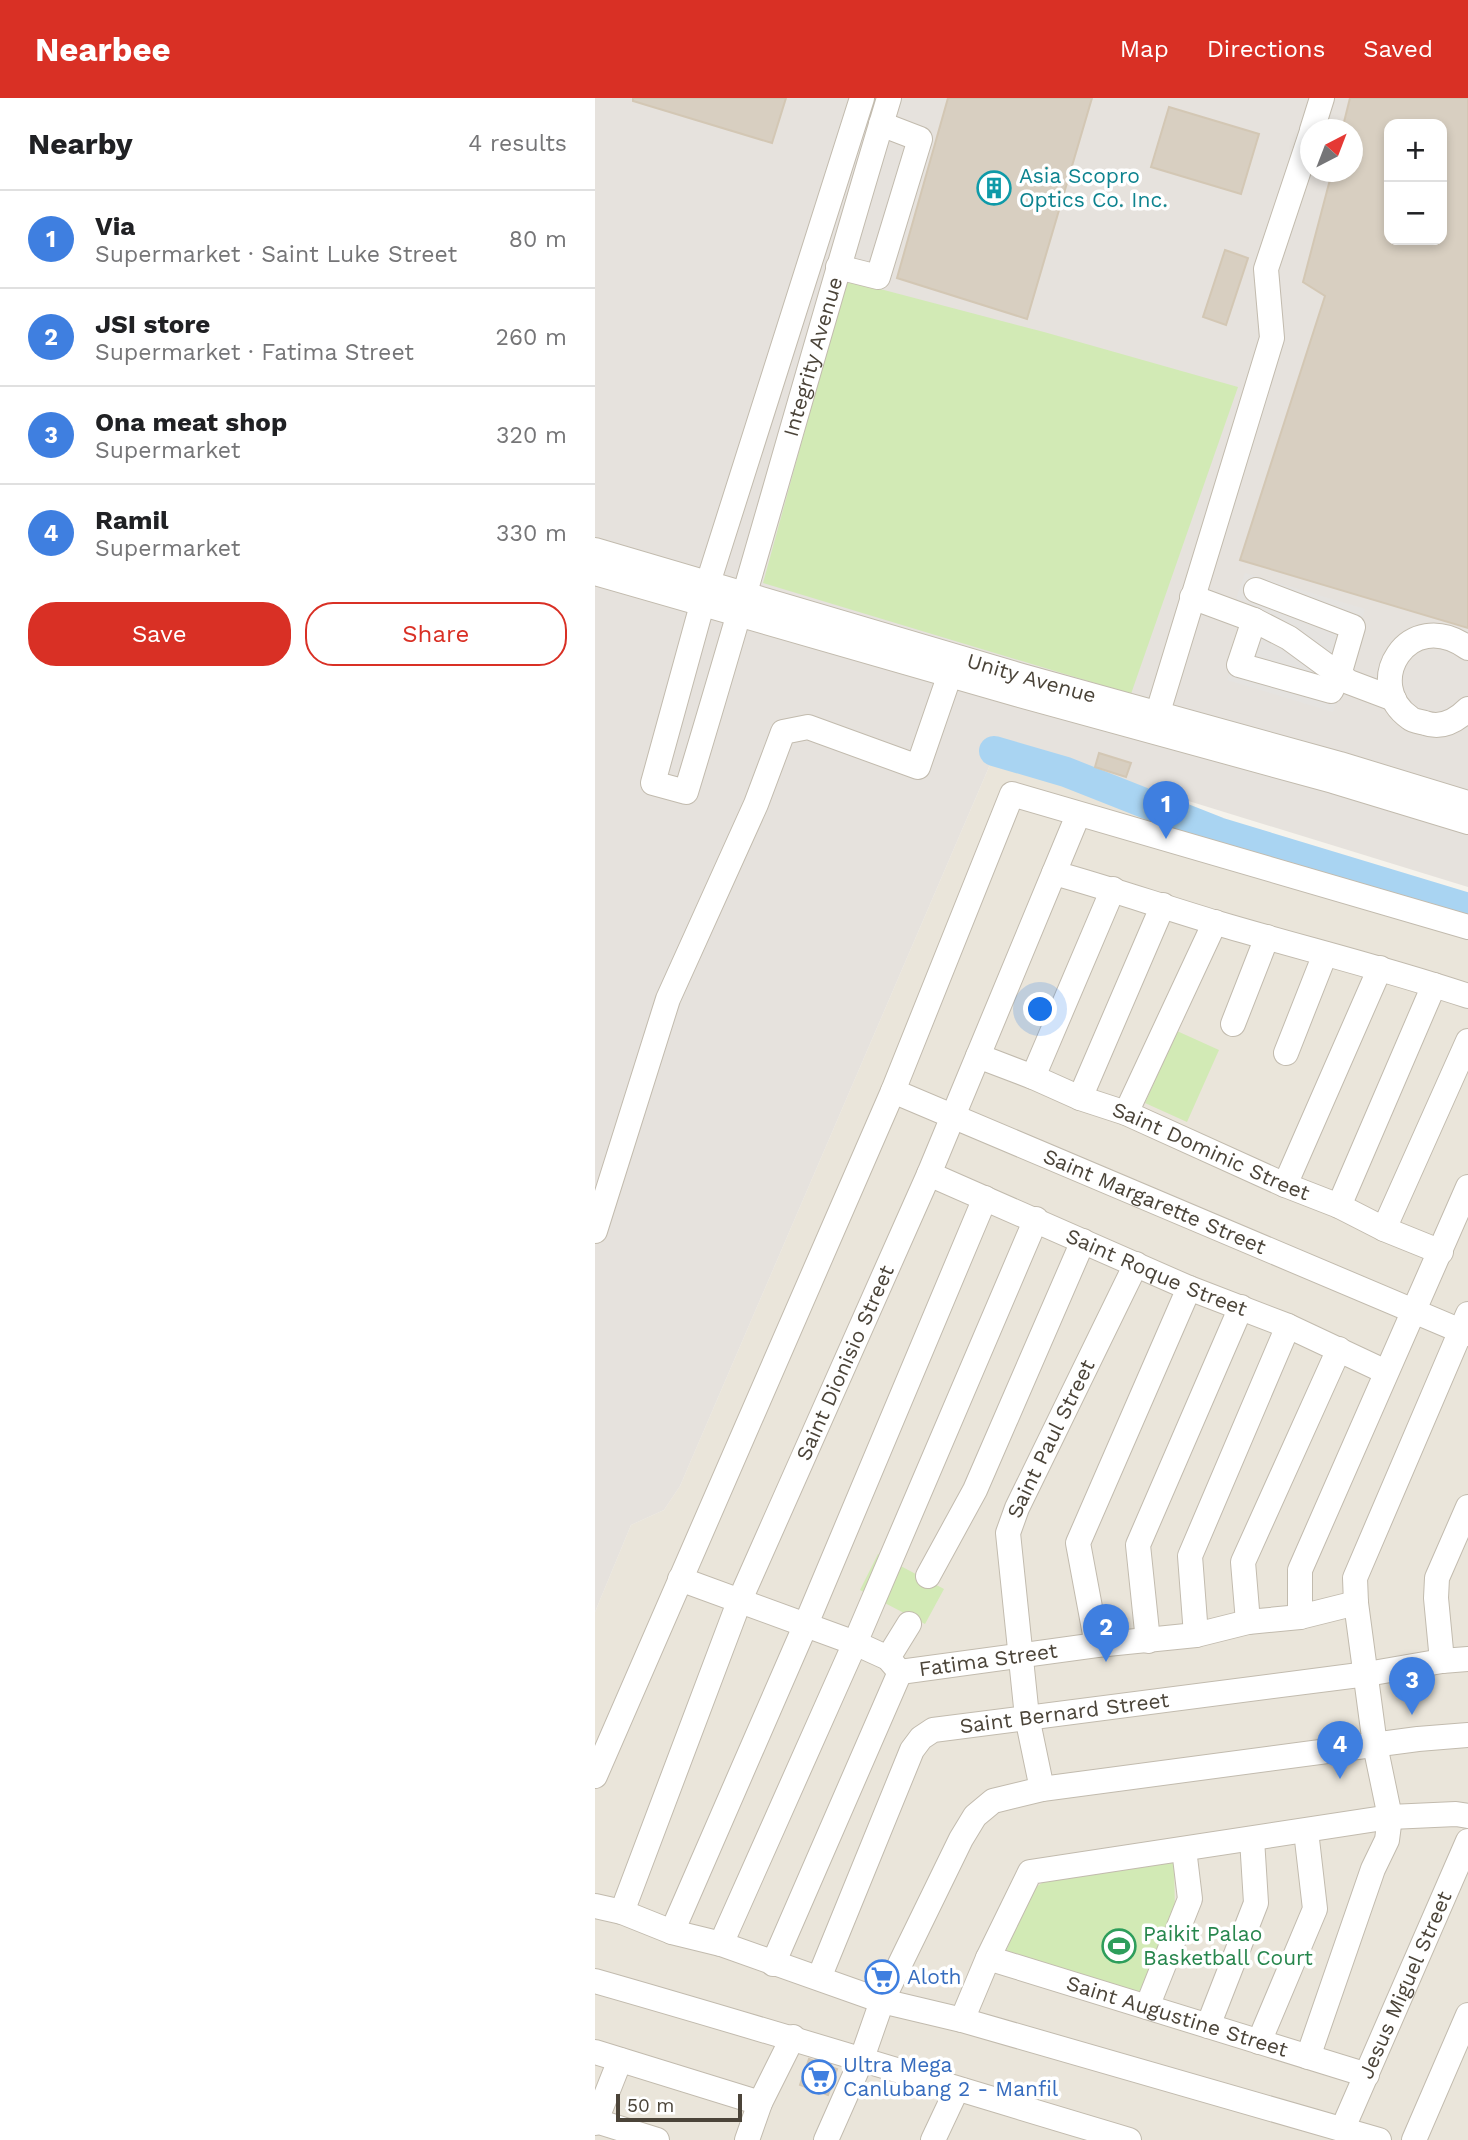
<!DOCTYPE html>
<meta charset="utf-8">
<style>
body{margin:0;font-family:"Work Sans",sans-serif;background:#f2f2f2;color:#202124}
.controls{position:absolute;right:21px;top:21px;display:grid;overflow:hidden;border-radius:14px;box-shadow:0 4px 10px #0003}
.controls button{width:63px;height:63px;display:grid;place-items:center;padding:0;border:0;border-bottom:2px solid #e0e0e0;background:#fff;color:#202124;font:35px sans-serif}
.compass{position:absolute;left:705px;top:21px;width:63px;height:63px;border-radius:50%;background:#fff;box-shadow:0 4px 10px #0003;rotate:42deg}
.scale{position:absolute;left:21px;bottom:18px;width:126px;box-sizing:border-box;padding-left:7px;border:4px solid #4b4439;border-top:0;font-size:19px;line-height:24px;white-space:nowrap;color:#4b4439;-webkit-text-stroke:5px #fff;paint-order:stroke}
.you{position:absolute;left:446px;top:912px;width:24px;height:24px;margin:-18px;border:5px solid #fff;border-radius:50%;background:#1a73e8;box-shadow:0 0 0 10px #1a73e833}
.badge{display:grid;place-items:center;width:46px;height:46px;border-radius:50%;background:#d93025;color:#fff;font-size:23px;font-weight:700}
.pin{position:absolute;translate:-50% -58px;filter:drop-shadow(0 2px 4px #0008)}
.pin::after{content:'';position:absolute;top:37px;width:24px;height:21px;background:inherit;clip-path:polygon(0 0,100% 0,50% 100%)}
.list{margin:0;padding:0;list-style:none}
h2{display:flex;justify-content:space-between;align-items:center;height:91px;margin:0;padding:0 28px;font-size:30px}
h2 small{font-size:23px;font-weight:400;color:#757577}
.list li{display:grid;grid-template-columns:46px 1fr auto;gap:21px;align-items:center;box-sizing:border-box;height:98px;padding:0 28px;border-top:2px solid #e0e0e0}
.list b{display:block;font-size:26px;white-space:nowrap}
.list p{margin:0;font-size:23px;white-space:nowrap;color:#757577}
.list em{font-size:23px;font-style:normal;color:#757577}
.actions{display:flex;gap:14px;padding:21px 28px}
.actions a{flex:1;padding:16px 0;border:2px solid #d93025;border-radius:28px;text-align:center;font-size:24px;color:#d93025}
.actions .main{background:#d93025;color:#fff}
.map{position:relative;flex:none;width:873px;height:2042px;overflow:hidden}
header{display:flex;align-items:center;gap:42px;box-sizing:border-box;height:98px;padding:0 35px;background:#d93025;color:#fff}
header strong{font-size:33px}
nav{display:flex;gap:38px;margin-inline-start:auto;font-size:24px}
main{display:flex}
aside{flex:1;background:#fff}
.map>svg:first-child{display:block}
</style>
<header>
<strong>Nearbee</strong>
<nav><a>Map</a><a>Directions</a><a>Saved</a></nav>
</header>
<main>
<aside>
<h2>Nearby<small>4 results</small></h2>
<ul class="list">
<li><span class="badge" style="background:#3f7fe0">1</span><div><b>Via</b><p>Supermarket · Saint Luke Street</p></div><em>80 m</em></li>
<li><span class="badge" style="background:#3f7fe0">2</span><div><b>JSI store</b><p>Supermarket · Fatima Street</p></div><em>260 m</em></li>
<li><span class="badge" style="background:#3f7fe0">3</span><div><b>Ona meat shop</b><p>Supermarket</p></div><em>320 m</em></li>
<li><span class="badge" style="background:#3f7fe0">4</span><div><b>Ramil</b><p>Supermarket</p></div><em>330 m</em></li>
</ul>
<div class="actions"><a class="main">Save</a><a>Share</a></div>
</aside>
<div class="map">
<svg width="873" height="2042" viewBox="0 0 873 2042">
<rect width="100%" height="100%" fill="#f6f3ec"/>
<path fill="#eae5da" d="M397,662L873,809V2042H0V1514L36,1427L69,1412L85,1388Z"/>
<path fill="#e6e2dd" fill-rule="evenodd" d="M0,0H873V789L402,644L397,662L85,1388L69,1412L36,1427L0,1514ZM794,26H847V142H794ZM716,32H758V74H716Z"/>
<path fill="#d2eab5" d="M251,182L449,234L643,289L536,596L168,485Z
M582,933L624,952L592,1024L550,1005Z
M283,1456L349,1491L330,1526L265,1492Z
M579,1763L580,1815L544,1902L410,1856L435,1793L450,1783Z"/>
<path fill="#e5e3e0" d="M650,475L770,511L738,614L632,582L656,505L641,501Z"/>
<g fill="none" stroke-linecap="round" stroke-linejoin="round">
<path stroke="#a9d4f2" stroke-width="30" d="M399,653L471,674L623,734L873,810"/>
</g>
<path fill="#d8cfc1" stroke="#d3c7b4" stroke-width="2" fill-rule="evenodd" d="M38,0H191L177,45L38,3Z
M353,0H497L432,221L302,180Z
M755,0H873V530L645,462L730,198L708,184L737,74H758V32H747ZM794,26H847V142H794Z
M574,9L664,36L646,96L556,69Z
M630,152L653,160L631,227L608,219Z
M504,655L536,665L531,679L500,669Z
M214,1961L242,1971L233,1997L205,1987Z"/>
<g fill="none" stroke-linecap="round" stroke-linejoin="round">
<defs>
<g id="minor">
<path id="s1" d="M267,0L113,485L58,685L91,694C161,464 224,231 294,0"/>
<path d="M717,32L727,0"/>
<path d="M243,169L283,179L325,41L286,26"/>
<path id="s2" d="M0,452L427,578L745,666L873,705"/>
<path d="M0,475L421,596L738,683L873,724"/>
<path d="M597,499L659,522L694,540L754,584L799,601"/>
<path d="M659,522L644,567L736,593L744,577L758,529L661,492"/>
<path d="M873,550C812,507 767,587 815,620C818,623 826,624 830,625C847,631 861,623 873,611"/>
<path d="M563,614L677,240L671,171L716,36"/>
<path d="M459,775C514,790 568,809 622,825C706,850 790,870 873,898"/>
<path d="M638,926L672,839"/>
<path d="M691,955L730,856"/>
<path id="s3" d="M383,958L438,979L485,1000L531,1015L690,1087L744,1108L789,1131L846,1154"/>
<path d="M438,979L518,791"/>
<path id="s4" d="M298,993L873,1236"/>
<path d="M485,1000L568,807"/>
<path d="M531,1015L620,824"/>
<path id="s5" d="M334,1076L594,1190L693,1228L791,1274"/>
<path d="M690,1087L785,870"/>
<path d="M744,1108L839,887"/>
<path d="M789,1131L873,943"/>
<path d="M0,1133L73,901L161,706L188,634L213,629L323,669L355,576"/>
<path d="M333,1478L380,1392L488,1143"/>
<path d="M85,1481L260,1545L293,1560L305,1574"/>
<path d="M705,1519V1472L873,1089"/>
<path d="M653,1524L648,1464L744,1251"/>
<path d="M601,1537L595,1458L693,1228"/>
<path d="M553,1543L543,1447L646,1209"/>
<path d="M502,1547L483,1445L594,1190"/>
<path d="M293,1560L314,1526"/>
<path d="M847,1563L841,1500L842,1480L873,1409"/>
<path id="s6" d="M305,1574L502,1547L601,1537L653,1524L705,1519L761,1505"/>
<path d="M0,1678L298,993L417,696L873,829"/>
<path id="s7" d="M447,1691L432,1619L413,1435L422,1410L541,1166"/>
<path d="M0,1808L27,1814L77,1834L126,1846L287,1903L367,1922L784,2042"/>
<path id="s8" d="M27,1814L144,1504L334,1076L483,717"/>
<path d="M77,1834L211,1526L390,1100"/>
<path d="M126,1846L260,1545L441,1121"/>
<path id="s9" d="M393,1860L772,1977"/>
<path d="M178,1866L305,1574"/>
<path id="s10" d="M224,1880L317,1652L326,1640L338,1632L772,1576L847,1563L873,1561"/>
<path d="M0,1883C179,1934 356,1989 534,2042"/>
<path d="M552,1909L595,1801L589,1751"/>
<path d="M367,1922L393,1860L435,1774L795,1719L861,1716L873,1718"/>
<path d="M613,1928L661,1805L657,1741"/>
<path d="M664,1944L720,1811L711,1733"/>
<path d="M0,1954L165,2005"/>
<path d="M713,1959L778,1771L792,1742L795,1719L780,1647L761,1505L760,1480L873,1216"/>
<path d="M1,2023L62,2042"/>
<path d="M0,2025L25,1962"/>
<path id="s11" d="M748,2030L873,1743"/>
<path d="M152,2042L165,2005L198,1939"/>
<path d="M231,2042L266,1963L287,1903L366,1741L380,1718L398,1703L447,1691L823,1641L873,1637"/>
<path d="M338,2042L362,1991"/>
<path d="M819,2042L873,1917"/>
</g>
</defs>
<use href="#minor" stroke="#c2bbae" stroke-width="26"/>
<use href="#minor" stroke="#fff" stroke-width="24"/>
</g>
<defs>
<symbol id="building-ring" viewBox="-11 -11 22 22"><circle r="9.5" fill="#fff" stroke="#0f9aa8" stroke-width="1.5"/><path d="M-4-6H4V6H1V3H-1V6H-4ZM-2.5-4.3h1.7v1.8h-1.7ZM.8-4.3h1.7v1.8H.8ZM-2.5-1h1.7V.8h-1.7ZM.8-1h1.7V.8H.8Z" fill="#0f9aa8"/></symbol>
<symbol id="stadium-ring" viewBox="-11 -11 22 22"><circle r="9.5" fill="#fff" stroke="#2e9e5b" stroke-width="1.5"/><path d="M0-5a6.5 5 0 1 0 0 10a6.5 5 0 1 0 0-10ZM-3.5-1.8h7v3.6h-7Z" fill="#2e9e5b"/></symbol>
<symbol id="supermarket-ring" viewBox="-11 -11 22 22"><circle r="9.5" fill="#fff" stroke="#3f7fe0" stroke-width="1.5"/><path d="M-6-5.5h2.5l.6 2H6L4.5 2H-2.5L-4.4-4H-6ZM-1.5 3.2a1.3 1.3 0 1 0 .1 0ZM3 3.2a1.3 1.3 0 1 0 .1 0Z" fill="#3f7fe0"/></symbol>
</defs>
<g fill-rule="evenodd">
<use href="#building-ring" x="380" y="71" width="38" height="38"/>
<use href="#stadium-ring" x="505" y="1829" width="38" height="38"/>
<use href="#supermarket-ring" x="268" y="1860" width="38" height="38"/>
<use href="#supermarket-ring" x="205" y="1960" width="38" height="38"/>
</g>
<g text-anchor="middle" stroke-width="7" stroke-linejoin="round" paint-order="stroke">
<g font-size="21" fill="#0d838f" stroke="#fff" text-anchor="start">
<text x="424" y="85">Asia Scopro<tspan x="424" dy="24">Optics Co. Inc.</tspan></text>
</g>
<g font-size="21" fill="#4b4439" stroke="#fff">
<text dy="7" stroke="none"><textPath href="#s1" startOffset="1204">Integrity Avenue</textPath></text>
<text dy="7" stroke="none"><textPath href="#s2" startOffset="455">Unity Avenue</textPath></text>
<text dy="7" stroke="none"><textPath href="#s3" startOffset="252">Saint Dominic Street</textPath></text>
<text dy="7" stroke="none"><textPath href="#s4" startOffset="284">Saint Margarette Street</textPath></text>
<text dy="7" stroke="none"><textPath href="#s5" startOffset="248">Saint Roque Street</textPath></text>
<text dy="7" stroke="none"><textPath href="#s8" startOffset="593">Saint Dionisio Street</textPath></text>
<text dy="7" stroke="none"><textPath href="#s7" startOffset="362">Saint Paul Street</textPath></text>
<text dy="7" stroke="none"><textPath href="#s6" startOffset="89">Fatima Street</textPath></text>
<text dy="7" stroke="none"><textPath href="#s10" startOffset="408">Saint Bernard Street</textPath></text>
<text dy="7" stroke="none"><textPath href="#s11" startOffset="156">Jesus Miguel Street</textPath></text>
<text dy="7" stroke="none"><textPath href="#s9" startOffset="198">Saint Augustine Street</textPath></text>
</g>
<g font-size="21" fill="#27864d" stroke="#fff" text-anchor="start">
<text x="548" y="1843">Paikit Palao<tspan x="548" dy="24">Basketball Court</tspan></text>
</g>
<g font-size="21" fill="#366cbe" stroke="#fff" text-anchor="start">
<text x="312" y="1886">Aloth</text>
<text x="248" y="1974">Ultra Mega<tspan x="248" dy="24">Canlubang 2 - Manfil</tspan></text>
</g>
</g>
</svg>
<div class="controls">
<button>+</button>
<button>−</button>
</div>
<svg class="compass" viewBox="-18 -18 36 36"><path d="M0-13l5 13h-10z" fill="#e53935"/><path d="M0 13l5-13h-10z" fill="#757577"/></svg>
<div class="scale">50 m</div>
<div class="you"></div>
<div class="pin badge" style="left:571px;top:741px;background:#3f7fe0">1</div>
<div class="pin badge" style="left:511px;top:1564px;background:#3f7fe0">2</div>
<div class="pin badge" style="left:817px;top:1617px;background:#3f7fe0">3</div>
<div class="pin badge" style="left:745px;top:1681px;background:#3f7fe0">4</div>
</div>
</main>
